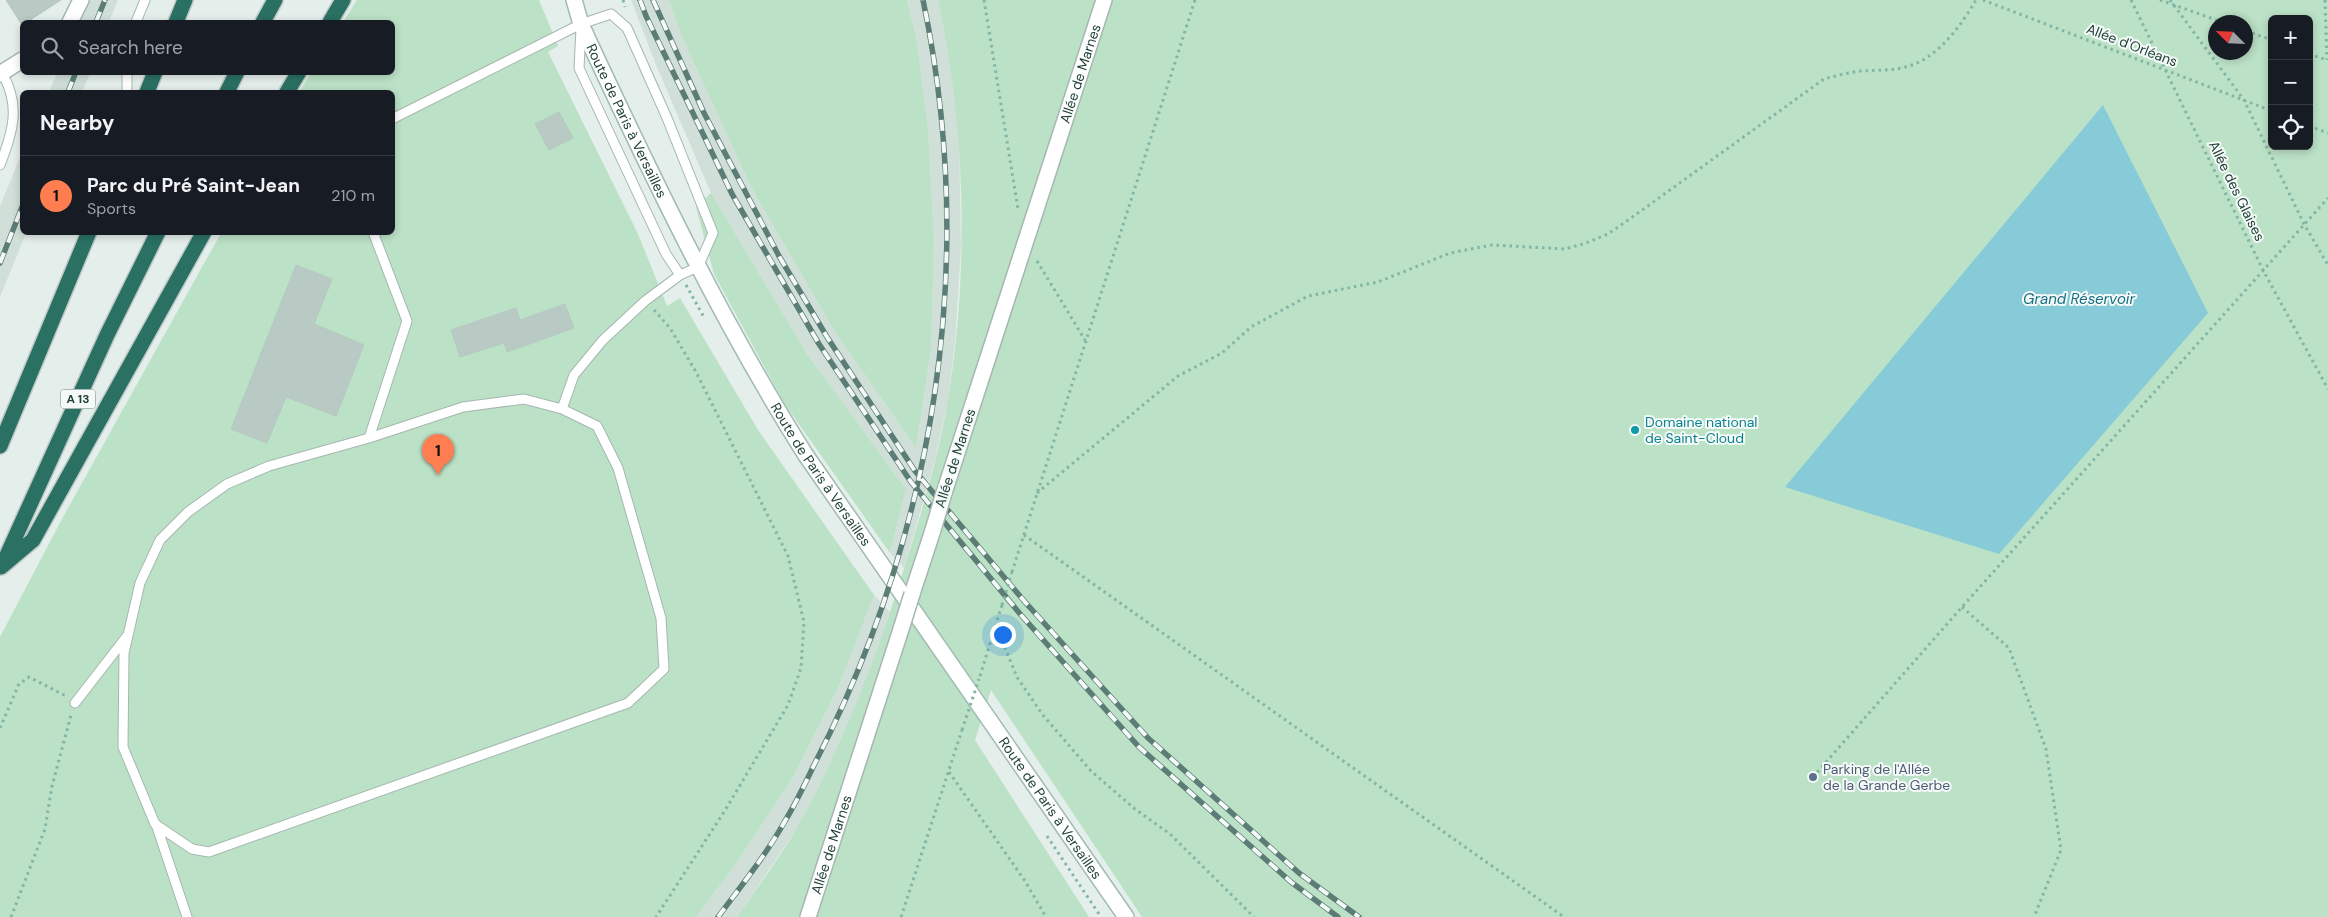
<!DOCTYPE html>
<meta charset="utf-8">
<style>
body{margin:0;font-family:"DM Sans",sans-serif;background:#20242c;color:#f1f3f6}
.controls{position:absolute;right:15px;top:15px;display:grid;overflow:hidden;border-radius:8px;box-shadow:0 2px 8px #0003}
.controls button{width:45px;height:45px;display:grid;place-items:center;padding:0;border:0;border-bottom:1px solid #363941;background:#171b24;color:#f1f3f6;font:25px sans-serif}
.compass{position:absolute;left:2208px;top:15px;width:45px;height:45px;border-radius:50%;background:#171b24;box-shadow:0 2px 8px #0003;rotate:294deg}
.you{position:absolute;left:1002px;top:634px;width:18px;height:18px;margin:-12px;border:4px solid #fff;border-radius:50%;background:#1a73e8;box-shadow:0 0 0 8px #1a73e833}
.badge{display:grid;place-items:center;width:32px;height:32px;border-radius:50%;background:#fe7e52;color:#111;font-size:16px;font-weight:700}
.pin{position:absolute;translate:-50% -41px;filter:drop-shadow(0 1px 2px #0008)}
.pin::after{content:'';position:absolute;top:26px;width:18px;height:15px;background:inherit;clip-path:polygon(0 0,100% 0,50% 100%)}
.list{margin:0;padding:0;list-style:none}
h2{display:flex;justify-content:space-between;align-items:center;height:65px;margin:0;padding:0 20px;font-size:21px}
h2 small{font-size:16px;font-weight:400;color:#9ea1a6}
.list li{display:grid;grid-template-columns:32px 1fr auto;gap:15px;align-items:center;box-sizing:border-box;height:80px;padding:0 20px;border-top:1px solid #363941}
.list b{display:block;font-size:19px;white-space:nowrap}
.list p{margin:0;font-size:16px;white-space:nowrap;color:#9ea1a6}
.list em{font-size:16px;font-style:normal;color:#9ea1a6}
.icon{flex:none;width:28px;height:28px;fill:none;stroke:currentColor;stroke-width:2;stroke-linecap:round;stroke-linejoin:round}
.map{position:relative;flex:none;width:2328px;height:917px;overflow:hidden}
.search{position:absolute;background:#171b24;box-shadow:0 2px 8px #0003;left:20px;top:20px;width:375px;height:55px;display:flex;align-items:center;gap:12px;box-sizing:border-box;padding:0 18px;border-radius:8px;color:#9ea1a6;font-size:19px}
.panel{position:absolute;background:#171b24;box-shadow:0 2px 8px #0003;left:20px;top:90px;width:375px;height:145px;border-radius:8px}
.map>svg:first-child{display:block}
</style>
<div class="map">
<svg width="2328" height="917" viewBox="0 0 2328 917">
<rect width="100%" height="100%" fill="#e4eeea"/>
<path fill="#d1dfd9" d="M87,0H118L109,22H78Z
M631,0H669L682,37L751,187L835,332L916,448L931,350L934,239L928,128L916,36L907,0H938L949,47L959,138L961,246L955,342L948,401L935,460L904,568L890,553L906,489L807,354L711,193L656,65Z
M57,73V72L90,73L82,92H49Z
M22,153V232L26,233L0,297V206Z
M874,595L890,612L863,690L839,746L798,827L737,917H696L733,868L793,777L839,686Z"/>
<path fill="#bbe1c6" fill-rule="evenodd" d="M357,0H539L558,46L548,52L638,234L667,306L680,298L758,430L874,595L839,686L793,777L733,868L696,917H0V637L62,519L221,233L392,232V92H299L311,73L392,72V22H343Z
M669,0H907L916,36L928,128L934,239L931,350L916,448L835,332L751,187L682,37Z
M938,0H2328V917H1142L991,690L975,740L1089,917H737C757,887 781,857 799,824C842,746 874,664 901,578C919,520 938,460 948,400C969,272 966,127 938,0ZM2272,19H2309V146H2272ZM2216,22H2246V52H2216Z
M711,193L807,354L906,489L890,553L784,403L714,274L696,207Z"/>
<path fill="#87cbd8" d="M2103,105L2208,313L1999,554L1785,487Z"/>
<path fill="#b8cac3" stroke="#b5c9c1" d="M6,0H61L27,22H22V25Z
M559,112L573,138L549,150L535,124Z
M296,265L332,279L314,324L364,345L336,416L286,397L267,443L231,429Z
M565,304L574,328L507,352L504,343L460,357L451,330L516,308L520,320Z"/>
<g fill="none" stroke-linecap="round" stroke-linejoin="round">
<defs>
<path id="lane" d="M136,22L145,0
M581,29L579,68L666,254L680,275
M127,92V72
M392,119L581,24L611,14L627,28L667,118L713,233L698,267L680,275L645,301L603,340L574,375L562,409
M0,165C13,132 21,105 2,73
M524,399L562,409L597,426L618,468L661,618L664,669L628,703L209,852L192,849L155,824L123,747L124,653L140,583L160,540L188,512L227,484L269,466L369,438L463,407Z
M369,438L407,321L373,232
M75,703L127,636
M156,824L187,917"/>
<g id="street">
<path d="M70,22L81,0"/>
<path d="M0,74L22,60"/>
<path id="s1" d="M944,493L1104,0"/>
<path d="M912,594L933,530"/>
<path id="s2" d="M808,917L902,626"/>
</g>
<g id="secondary">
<path id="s3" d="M574,0L581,24L592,48C657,187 723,324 805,454L1126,917"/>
</g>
<path id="highway" d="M176,22L185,0
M263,22L275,0
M330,22L343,0
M147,92L155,72
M227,92L237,72
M287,92L299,72
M0,446L89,232
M3,564L107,335L158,232
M1,567L33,540L204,232"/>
</defs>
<use href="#lane" stroke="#a6b7b1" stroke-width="11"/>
<use href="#street" stroke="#a6b7b1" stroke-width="18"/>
<use href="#secondary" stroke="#a1bbb2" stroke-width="18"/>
<use href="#highway" stroke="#c1cac8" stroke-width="18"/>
<path stroke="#81b5a5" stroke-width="3" stroke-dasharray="2.5 4" stroke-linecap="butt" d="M623,0L625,7
M984,0L1018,209
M1983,0L2272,111
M2131,0L2264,272L2328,389
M2160,0L2222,22
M2170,0L2244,100L2304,224L2328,265
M2325,0L2327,60
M2246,31L2272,40
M2309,54L2327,60
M2309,126L2328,133
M1037,261L1085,340
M686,285L705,319
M654,310L670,328L696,372L788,556L804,622L801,668L788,705L724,812L656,917
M1037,493L1178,376L1222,353L1251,327L1308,296L1378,282L1450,253L1492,245L1565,249L1586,243L1608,234L1638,213L1824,79C1836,76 1849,72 1862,71C1879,70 1896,71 1912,65C1940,55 1962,24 1976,0
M1024,535L1564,917
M1012,572L1195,0
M1962,607L2009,648L2046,749L2061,850L2034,917
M992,633L1003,643L1017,677L1042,714L1091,771L1135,809L1170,834L1254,917
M980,676L1002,605
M0,728L19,684L29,677L66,696
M949,772L1025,881L1046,917
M1813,777L1962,607L2328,198
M1047,836L1101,917
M11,917L45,829L52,786L71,715
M901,917L962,730"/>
<use href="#lane" stroke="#fff" stroke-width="9"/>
<use href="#street" stroke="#fff" stroke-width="15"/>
<use href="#secondary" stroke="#fff" stroke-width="15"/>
<use href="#highway" stroke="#2a7163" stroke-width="15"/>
<defs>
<path id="rail" d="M640,0L646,16L732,194L819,344L911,482L1021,615L1139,747L1291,882L1338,917
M653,0L704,113L779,256L827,337L915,471L1025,602L1148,738L1299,873L1359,917
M96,22L105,0
M68,92L76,72
M0,263L22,207
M718,917C741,886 766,855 785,821C796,803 805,784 814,765C936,529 978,261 923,0"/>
</defs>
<use href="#rail" stroke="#5c7d75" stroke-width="5.5"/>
<use href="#rail" stroke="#f5faf8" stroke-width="4" stroke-dasharray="11" stroke-linecap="butt"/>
<defs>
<path id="street-bridge" d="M933,530L944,493
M902,626L912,594"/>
</defs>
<use href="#street-bridge" stroke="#a6b7b1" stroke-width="18" stroke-linecap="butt"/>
<path stroke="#81b5a5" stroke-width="3" stroke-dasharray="2.5 4" stroke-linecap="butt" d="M1002,605L1012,572
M962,730L979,679"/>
<use href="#street-bridge" stroke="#fff" stroke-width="15"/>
</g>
<circle fill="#0f9aa8" stroke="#f5faf8" stroke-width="2" cx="1635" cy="430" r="5"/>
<circle fill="#5c6f8a" stroke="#f5faf8" stroke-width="2" cx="1813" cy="777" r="5"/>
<g text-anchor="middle" stroke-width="4" stroke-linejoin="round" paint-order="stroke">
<rect fill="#f5faf8" stroke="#617972" stroke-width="1" x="60.5" y="389.5" width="35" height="19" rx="4"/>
<g font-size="12" font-weight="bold" fill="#214239">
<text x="78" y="403">A 13</text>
</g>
<g font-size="14" fill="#214239" stroke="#f5faf8">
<text transform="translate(2132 45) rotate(21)" y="5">Allée d'Orléans</text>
<text dy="5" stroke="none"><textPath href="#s1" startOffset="441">Allée de Marnes</textPath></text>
<text dy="5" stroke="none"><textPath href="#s3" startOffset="132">Route de Paris à Versailles</textPath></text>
<text transform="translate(2237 191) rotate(64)" y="5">Allée des Glaises</text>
<text transform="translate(955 458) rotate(-72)" y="5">Allée de Marnes</text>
<text dy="5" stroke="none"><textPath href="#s3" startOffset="536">Route de Paris à Versailles</textPath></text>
<text dy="5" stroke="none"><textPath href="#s3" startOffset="941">Route de Paris à Versailles</textPath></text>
<text dy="5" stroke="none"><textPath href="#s2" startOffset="76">Allée de Marnes</textPath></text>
</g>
<g font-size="14" fill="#0d838f" stroke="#f5faf8" text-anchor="start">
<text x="1645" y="427">Domaine national<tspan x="1645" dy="16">de Saint-Cloud</tspan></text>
</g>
<g font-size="14" fill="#4e5e75" stroke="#f5faf8" text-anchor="start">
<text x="1823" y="774">Parking de l'Allée<tspan x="1823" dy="16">de la Grande Gerbe</tspan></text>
</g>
<g font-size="15" font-style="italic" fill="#157084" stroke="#f5faf8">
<text x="2079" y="304">Grand Réservoir</text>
</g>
</g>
</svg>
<div class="controls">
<button>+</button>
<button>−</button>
<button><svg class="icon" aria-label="locate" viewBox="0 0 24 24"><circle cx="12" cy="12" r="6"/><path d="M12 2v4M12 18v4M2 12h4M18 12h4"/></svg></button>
</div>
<svg class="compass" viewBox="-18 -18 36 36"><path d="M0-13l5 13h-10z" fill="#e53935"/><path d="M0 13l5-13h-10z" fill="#9ea1a6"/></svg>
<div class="you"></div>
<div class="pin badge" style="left:438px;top:475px">1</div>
<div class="search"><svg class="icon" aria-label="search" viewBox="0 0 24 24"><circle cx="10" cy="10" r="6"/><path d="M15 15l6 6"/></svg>Search here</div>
<section class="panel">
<h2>Nearby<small></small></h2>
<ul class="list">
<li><span class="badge">1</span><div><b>Parc du Pré Saint-Jean</b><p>Sports</p></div><em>210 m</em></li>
</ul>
</section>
</div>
